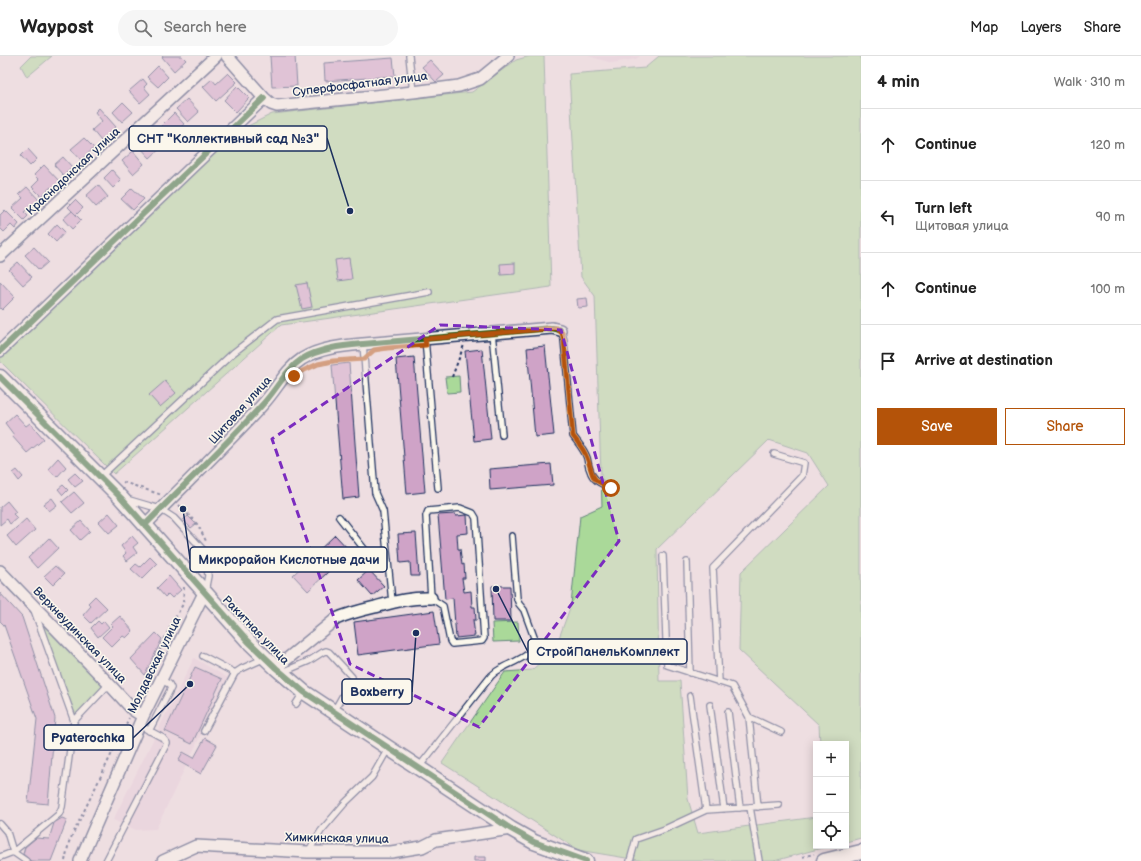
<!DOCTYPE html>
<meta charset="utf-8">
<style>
body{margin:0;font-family:"Balsamiq Sans",sans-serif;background:#f6f6f6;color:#222}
.controls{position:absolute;right:12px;bottom:12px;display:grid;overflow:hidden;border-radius:0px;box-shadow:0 2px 10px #0003}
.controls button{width:36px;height:36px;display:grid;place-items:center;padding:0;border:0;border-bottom:1px solid #e0e0e0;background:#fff;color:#222;font:20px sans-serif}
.stop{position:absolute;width:12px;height:12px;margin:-9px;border:3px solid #b45309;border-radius:50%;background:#fff}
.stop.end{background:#b45309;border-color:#fff;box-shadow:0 1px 4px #0008}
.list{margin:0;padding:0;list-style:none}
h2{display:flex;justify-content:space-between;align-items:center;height:52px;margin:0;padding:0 16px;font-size:17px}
h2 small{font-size:13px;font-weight:400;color:#767676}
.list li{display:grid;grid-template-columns:26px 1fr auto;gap:12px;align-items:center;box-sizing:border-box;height:72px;padding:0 16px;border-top:1px solid #e0e0e0}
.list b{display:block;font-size:15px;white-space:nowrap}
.list p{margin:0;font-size:13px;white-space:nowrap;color:#767676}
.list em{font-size:13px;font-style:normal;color:#767676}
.actions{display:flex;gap:8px;padding:12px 16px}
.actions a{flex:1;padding:9px 0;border:1px solid #b45309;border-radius:0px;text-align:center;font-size:14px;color:#b45309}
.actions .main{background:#b45309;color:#fff}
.icon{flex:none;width:22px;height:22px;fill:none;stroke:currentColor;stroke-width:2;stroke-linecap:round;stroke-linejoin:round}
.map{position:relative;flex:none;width:861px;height:805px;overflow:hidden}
header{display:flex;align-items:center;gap:24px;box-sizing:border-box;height:56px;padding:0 20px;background:#fff;border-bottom:1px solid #e0e0e0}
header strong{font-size:19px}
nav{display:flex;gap:22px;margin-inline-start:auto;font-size:14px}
.search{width:280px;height:36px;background:#f6f6f6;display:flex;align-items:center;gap:10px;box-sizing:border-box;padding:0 14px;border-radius:22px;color:#767676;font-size:15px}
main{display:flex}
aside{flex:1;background:#fff}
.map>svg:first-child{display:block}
</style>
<header>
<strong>Waypost</strong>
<div class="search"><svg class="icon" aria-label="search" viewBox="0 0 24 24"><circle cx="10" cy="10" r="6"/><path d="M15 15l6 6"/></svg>Search here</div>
<nav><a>Map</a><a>Layers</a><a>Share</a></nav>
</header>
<main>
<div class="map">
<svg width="861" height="805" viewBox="0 0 861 805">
<rect width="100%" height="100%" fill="#eedee1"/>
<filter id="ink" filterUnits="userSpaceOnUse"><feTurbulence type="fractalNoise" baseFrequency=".025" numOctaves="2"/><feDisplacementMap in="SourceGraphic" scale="8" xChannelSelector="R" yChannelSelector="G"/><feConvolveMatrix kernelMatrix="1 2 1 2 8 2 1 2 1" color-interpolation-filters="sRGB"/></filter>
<g filter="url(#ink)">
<path fill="#e5ccd9" d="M588,0H640L636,3L612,7Z
M194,602L228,622L156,773L136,774L113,764Z"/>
<path fill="#aad999" stroke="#62847c" d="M31,0H52L27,21L21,10Z
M530,0H544L551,231L281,269L114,418L0,305V301L230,79L272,58L472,36L516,4Z
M659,0H861V782L846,786V688H820L819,669L739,594L741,516L829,430L808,397L769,384L657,493L659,625H680L688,743L698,777L816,761V790H829L774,805H644L578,794L442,707L505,616L532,614L555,593L571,549L580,460L602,450L595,240L581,221L569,18L645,12Z
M459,320L460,336L447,337L445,321Z
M39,561L104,628L76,660Z
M518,566L519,585L493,586L492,567Z"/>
<path fill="#cfa3c7" stroke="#1b2f5e" d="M163,0H182L186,4L174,15L162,1Z
M270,0H295L297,30L272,31Z
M393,2L395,20L325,25L324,7Z
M430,4L444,19L436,26L422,11Z
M158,10L168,21L158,31L147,21Z
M228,17L237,26L216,45L203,31L212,23L216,28Z
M143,23L147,28L144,31L150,38L140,47L129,35Z
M237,30L249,42L236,56L224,44Z
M187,43L199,56L188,66L176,53Z
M123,46L133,56L122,66L113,56Z
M99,52L116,71L101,85L92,74L102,65L95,56Z
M174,57L184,68L172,80L162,69Z
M154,72L167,86L150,102L140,91L149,82L146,79Z
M84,82L94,92L81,104L71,93Z
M28,93L37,103L30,110L21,100Z
M133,95L144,108L133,118L122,105Z
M63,101L72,111L63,119L54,109Z
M44,109L61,127L54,135L51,131L41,140L32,131L39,124L34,119Z
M112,114L121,124L113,132L104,122Z
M98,129L108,141L96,151L86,140Z
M27,131L40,145L31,154L29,152L24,156L28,160L24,164L12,152L23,142L19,138Z
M132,132L144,143L133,154L121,143Z
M75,144L83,152L76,159L68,151Z
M5,154L19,168L15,173L11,169L4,176L0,172V159Z
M72,155L81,164L72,173L63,163Z
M57,168L65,176L56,186L48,178Z
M34,191L48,206L39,214L25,199Z
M349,202L352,223L338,225L335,204Z
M18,206L32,221L23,229L9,214Z
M515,207V218L501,219L500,208Z
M0,225L15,241L2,254L0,252Z
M307,227L312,251L302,253L296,229Z
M587,242L588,251L578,252L577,243Z
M545,290L554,379L535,381L527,292Z
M482,293L491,383L474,385L465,295Z
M414,301L425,436L407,438L396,303Z
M349,307L359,441L343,443L332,309Z
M165,325L176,337L160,351L149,339Z
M15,358L26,370L30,367L44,383L27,397L12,380L14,379L5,367Z
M58,402L66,411L57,421L48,413Z
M551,408L553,429L490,434L489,413Z
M17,414L23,421L19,425L13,417Z
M75,417L83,425L75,431L68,423Z
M63,429L68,434L63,439L58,433Z
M74,436L84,447L72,457L62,446Z
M52,442L57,449L49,455L44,448Z
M7,445L16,456L13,458L17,462L10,468L7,463L0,469V451Z
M109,457L119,469L109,477L99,466Z
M455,458L456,460L467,459L468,477L457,478L458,493H460L462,509L464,508L465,522H462L464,536L471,535L472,551H475L476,564H473L475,580L456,582L453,542L445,543L438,459Z
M188,460L196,468L191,472L183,464Z
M26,463L35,474L16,491L7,480Z
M81,465L90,475L80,484L71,474Z
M416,477L419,520H411L410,506L400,507L398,478Z
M335,479L350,495L308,535L293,519Z
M132,480L138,487L133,491L137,497L127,505L123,500L126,497L121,490Z
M49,482L58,492L37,512L28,502Z
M150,501L157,508L142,523L131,513L136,508L140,511Z
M55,510L64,518L53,529L44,520Z
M369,514L384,530L372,540L358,524Z
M169,520L181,534L172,542L168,538L165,541L157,532Z
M492,530H510L511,565H493Z
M0,537L22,561L55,662L48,748L28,746L37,663L4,569L0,565Z
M95,540L107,552L91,567L83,559L91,550L88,547Z
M434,555L439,588L358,599L354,566Z
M120,560L133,575L126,582L123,580L112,591L102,581L113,570L111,568Z
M98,565L101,568L104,565L109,571L98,581L91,572Z
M156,577L162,583L145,619L131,603Z
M195,611L222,623L192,688L165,675Z
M205,682L217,689L201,718L178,705L183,696L194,702Z
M62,762L67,764L51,805H31L23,798L25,791L36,782L49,783L54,767Z
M474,801H486V805H474Z"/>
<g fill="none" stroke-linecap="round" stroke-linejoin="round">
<defs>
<path id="service" d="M409,0L413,36
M560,274L562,277L564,284L573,380C578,387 584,393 587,402C588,406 588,410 590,414C593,425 602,428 611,432
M492,277L502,379
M425,283L438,432
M363,288L375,437L383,455L392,546
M100,421L233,297L277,263L429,236
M126,443L160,453L174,462L206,497L208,520L205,535
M460,452L473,457L476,462L484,582L482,585L452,588L450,585L443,550L431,542L426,460L428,455Z
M339,461L369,499L388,504
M663,500L667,609L732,630L749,661L781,676
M687,506L690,617
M203,600L235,617
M283,616L309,605L323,596L326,595L329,596L352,621V623L334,655
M719,626L713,512L802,420L804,407L774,398
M690,640L706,754
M296,648L303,637
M710,649L724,753
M728,656L740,752
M749,661L758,751
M74,665L109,628
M149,675L171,632L169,628L161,624
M204,675L235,617L241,613L265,602
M419,711L491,620C494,617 498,614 502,612C512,606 536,599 535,584L524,554L519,548L517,543L512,480
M750,751L759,805
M0,768L7,776L13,796L26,805
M308,796L321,775L345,747L372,721L388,693
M0,801L13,796L59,758L62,751L74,665L34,554
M106,805L167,687L163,682L139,669
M630,805L636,783L665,773L706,754L779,749"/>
<path id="minor" d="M227,0L264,42L271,48L277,50L413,36L459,30L480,23L508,0
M0,200L216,0
M0,295L264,42
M145,469C184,429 225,390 262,349C276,335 285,314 302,303C320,292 342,290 363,288L552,272L560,274
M0,515L109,628L133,654L143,660
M276,612L336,563C349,557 362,554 375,551C394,546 411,541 431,542
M80,805L143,660L205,535
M163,805L196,790L308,796H391L422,791L436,784L511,773"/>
<path id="tertiary" d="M0,321L121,442L248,585L276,612L304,636L511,773L534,786L586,805
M824,805L861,796"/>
</defs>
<use href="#service" stroke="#1b2f5e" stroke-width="8"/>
<use href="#minor" stroke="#1b2f5e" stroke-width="14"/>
<use href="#tertiary" stroke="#1b2f5e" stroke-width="17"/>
<path stroke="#1b2f5e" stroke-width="2" stroke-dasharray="3 3" stroke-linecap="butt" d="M308,312C324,306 339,305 356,303
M452,321L464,289
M123,426L162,439
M179,449L198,469L206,485
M213,495L225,507
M138,644L169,573L183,548L184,531
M802,801L814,798
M65,805L69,786L129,662"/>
<use href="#service" stroke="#fbf7ec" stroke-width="5.5"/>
<use href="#minor" stroke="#fbf7ec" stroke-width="11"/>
<use href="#tertiary" stroke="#fbf7ec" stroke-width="14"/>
<defs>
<path id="cycleway" d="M0,295L264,42
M0,321L121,442L248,585L276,612L304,636L511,773L534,786L586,805
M145,469C184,429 225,390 262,349C276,335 285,314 302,303C320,292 342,290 363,288L552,272L560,274"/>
</defs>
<use href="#cycleway" stroke="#fbf7ec" stroke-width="8"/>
<use href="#cycleway" stroke="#1b5e20" stroke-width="6"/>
</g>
</g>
<g fill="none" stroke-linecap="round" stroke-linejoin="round" filter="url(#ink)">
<path stroke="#b45309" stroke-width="5" d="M294,320L300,316L318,308L333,305L364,303L374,294L387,292L426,289L425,283L556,272L562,277L564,284L573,380C578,387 584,393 587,402C595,422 588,422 611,432"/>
</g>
<path d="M0 0H861V805H0ZM440,269L561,274L619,485L479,671L350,608L272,383Z" fill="#eedee1" fill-opacity=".55" fill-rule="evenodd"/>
<path fill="none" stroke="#7b2cbf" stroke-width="3" stroke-dasharray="8 5" stroke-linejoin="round" d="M440,269L561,274L619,485L479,671L350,608L272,383Z"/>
<g text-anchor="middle" stroke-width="3" stroke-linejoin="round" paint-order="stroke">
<g font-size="12" fill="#1b2f5e" stroke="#fbf7ec">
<text transform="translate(360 28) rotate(-7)" y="4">Суперфосфатная улица</text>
<text transform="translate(73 115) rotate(-43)" y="4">Краснодонская улица</text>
<text transform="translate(240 354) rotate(-48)" y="4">Щитовая улица</text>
<text transform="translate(256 574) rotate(46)" y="4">Ракитная улица</text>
<text transform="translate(80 579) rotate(46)" y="4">Верхнеудинская улица</text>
<text transform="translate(154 609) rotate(-64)" y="4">Молдавская улица</text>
<text transform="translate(337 782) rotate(1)" y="4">Химкинская улица</text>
</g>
</g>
<path fill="none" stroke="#1b2f5e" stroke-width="1.5" d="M350 155L327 82M183 453L190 503M496 533L528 596M416 577L412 636M190 628L133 682"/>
<g fill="#1b2f5e" stroke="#fbf7ec" stroke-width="1.5">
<circle cx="350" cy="155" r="4"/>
<circle cx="183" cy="453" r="4"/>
<circle cx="496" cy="533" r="4"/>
<circle cx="416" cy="577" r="4"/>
<circle cx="190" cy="628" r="4"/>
</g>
<g fill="#fbf7ec" stroke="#1b2f5e" stroke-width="1.5">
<rect x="129" y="70" width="198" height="25" rx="4"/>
<rect x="190" y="491" width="197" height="25" rx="4"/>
<rect x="528" y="583" width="159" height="25" rx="4"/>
<rect x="342" y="623" width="70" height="25" rx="4"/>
<rect x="44" y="669" width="89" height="25" rx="4"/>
</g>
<g font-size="13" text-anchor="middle" font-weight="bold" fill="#1b2f5e">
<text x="228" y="87">СНТ "Коллективный сад №3"</text>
<text x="289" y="508">Микрорайон Кислотные дачи</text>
<text x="608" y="600">СтройПанельКомплект</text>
<text x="377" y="640">Boxberry</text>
<text x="88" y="686">Pyaterochka</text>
</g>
</svg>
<div class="controls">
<button>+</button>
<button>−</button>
<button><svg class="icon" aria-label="locate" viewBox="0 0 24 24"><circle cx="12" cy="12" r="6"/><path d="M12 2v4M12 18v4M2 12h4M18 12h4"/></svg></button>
</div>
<div class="stop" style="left:611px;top:432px"></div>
<div class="stop end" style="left:294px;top:320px"></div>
</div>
<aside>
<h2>4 min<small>Walk · 310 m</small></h2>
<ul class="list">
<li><svg class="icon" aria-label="ahead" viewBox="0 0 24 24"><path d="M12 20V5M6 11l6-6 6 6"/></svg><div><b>Continue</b></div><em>120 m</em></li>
<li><svg class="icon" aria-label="left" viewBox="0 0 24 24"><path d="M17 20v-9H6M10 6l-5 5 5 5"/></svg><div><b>Turn left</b><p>Щитовая улица</p></div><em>90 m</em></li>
<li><svg class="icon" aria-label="ahead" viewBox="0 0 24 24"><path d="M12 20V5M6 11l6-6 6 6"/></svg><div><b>Continue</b></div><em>100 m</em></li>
<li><svg class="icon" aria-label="arrive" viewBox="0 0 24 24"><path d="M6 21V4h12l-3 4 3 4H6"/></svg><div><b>Arrive at destination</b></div></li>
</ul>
<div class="actions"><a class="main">Save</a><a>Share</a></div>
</aside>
</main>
